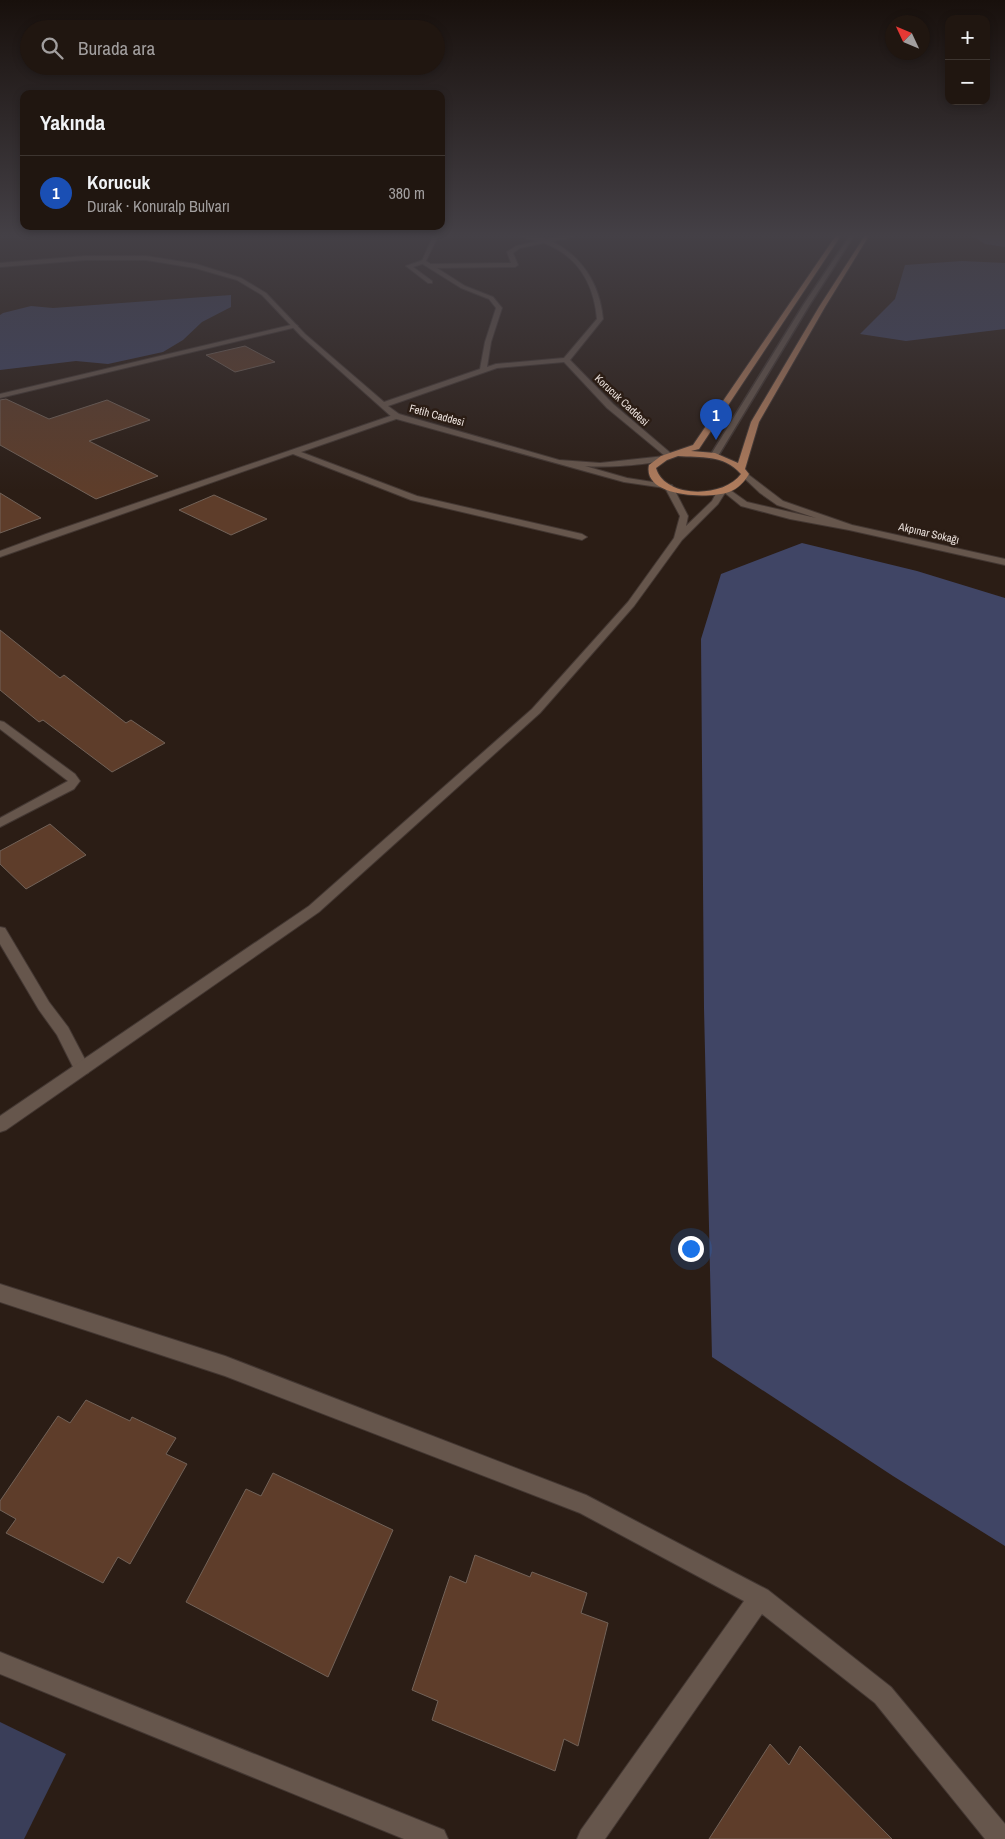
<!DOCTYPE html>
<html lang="tr">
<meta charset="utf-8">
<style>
body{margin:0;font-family:"Archivo Narrow",sans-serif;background:#2d231e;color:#f1f3f6}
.controls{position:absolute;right:15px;top:15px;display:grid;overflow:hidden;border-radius:10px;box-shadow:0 2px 8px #0003}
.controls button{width:45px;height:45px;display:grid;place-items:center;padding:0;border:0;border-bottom:1px solid #3d3530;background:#201610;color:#f1f3f6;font:25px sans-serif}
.compass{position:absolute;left:885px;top:15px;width:45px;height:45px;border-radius:50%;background:#201610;box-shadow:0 2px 8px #0003;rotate:314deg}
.you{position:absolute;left:690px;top:1248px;width:18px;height:18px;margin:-12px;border:4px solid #fff;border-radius:50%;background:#1a73e8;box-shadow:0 0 0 8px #1a73e833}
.badge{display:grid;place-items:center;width:32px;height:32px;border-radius:50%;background:#a5b1fc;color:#fff;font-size:16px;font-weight:700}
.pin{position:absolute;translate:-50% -41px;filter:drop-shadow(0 1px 2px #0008)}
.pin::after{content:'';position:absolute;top:26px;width:18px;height:15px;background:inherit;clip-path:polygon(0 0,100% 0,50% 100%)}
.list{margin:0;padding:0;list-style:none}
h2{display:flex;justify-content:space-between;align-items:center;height:65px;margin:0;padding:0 20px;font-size:21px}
h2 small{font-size:16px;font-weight:400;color:#a29f9f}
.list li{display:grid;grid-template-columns:32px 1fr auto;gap:15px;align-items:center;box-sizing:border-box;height:75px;padding:0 20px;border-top:1px solid #3d3530}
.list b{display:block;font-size:19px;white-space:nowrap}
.list p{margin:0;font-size:16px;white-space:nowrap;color:#a29f9f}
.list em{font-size:16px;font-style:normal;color:#a29f9f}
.icon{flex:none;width:28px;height:28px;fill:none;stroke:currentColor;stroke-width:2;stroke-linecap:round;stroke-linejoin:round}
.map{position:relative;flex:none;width:1005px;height:1839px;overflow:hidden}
.search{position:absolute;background:#201610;box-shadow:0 2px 8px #0003;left:20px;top:20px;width:425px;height:55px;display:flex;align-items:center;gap:12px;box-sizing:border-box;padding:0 18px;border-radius:28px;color:#a29f9f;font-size:19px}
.panel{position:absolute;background:#201610;box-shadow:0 2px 8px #0003;left:20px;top:90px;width:425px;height:140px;border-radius:10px}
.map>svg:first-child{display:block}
</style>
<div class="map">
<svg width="1005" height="1839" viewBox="0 0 1005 1839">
<rect width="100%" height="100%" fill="#2b1d15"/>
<path fill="#3a3e59" d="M0,1722L66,1754L24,1839H0Z"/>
<path fill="#404565" d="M969,234H1005V247L985,244Z
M962,261L1005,263V329L906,341L860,334L895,299L905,265Z
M231,295V307L202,322L183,340L163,352L108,364L76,361L0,370V315L3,313L31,306L53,308Z
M802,543L917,571L1005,598V1546L893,1476L712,1357L704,1008L701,639L721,574Z"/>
<path fill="#5e3d2a" stroke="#726258" d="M245,346L275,362L235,372L206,355Z
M6,399L49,419L107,400L150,420L89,441L158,476L96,499L0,445V400Z
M0,493L41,518L0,533Z
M214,495L267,519L231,535L179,510Z
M0,630L60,678L64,675L126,723L131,720L165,743L112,772L43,720L39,722L0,690Z
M50,824L86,855L26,889L0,864V851Z
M86,1400L130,1421L132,1417L176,1438L166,1454L187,1464L130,1564L118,1557L103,1583L6,1533L16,1519L0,1510V1501L58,1416L70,1423Z
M273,1473L393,1530L328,1677L186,1602L246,1489L261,1496Z
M475,1555L530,1577L532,1572L587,1593L581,1613L608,1623L578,1746L564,1739L555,1771L432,1720L438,1701L412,1690L450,1576L466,1583Z
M770,1744L789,1765L800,1746L892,1839H709Z"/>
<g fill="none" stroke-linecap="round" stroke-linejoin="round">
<defs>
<path id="service" d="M851,234H855L810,304L718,456L711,458L710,456L804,304Z"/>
<path id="minor" d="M570,234H576L573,237L520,248L513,253L518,265L515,267L430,268L427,266L430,264L511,263L507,252L516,246Z
M423,260L425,263L413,267L432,281V283H428L406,266Z
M295,324L298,326L297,327L0,398V394Z
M396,414H399V418L301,452L417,496L582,534L587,537L582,540L411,500L293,454L0,557V551L46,534Z
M0,721L4,722L75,774L80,781L74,789L0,827V818L68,781L0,729Z
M0,927L5,928L49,1002L68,1027L90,1069L88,1073L82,1075L76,1073L57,1035L39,1010L0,944Z
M0,1284L225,1356L586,1495L768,1590L891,1687L1005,1824V1839H985L875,1703L762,1614L605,1839H577L581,1830L744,1601L580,1513L225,1376L0,1302Z
M0,1652L444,1830L448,1839H404L0,1674Z"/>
<path id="tertiary" d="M434,234H439L426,261L465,286L493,297L502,308L491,342L487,367L496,364L564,358L597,319C594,284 578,256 544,243C536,240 522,239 516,234C565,234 599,272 603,319L570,360L613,404L674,456C662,465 603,468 585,466L627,478L672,485L688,516L686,526L712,501L718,490L726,487L747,502L816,518L777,505L760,493L742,476L741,474L745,472L783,501L852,525L1005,559V565L849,530L790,519L741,506L725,493L718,504L682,540L634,606L540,713L319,912L6,1130L0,1132V1116L309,906L532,709L628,602L674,538L680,516L665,488L624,482L393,418L301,336L262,295L237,280L195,268L146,260H85L0,267V263L85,256H146L196,264L241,278L266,293L305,334L384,402L480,369L485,342L496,308L489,299L461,288L421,263ZM564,362L607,408L665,456L600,463L559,460L399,414L388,406L497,368Z"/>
<path id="primary" d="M837,234H842L699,449L691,451L715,453L738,463L751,422L819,307L866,234H870L825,307L759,422L745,469L749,474C744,482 739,488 729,492C710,499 642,498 649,465L661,456L693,445ZM678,456C701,458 723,454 741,474C724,498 665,499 656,468L667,460Z"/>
</defs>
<use href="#service" stroke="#433732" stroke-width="3"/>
<use href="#minor" stroke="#433732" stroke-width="2"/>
<use href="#tertiary" stroke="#433732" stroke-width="2"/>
<use href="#primary" stroke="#433732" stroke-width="2"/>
<use href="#service" fill="#66564c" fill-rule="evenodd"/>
<use href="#minor" fill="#66564c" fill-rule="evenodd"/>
<use href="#tertiary" fill="#66564c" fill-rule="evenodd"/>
<use href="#primary" fill="#b07c5c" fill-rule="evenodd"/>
</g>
<linearGradient id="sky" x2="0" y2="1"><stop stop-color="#18100c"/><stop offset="0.48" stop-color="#444046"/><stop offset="1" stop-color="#444046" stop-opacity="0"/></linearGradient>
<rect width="1005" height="491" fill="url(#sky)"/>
<g text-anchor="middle" stroke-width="5" stroke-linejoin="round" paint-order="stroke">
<g font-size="11" fill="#ece2dd" stroke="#2b1d15">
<text transform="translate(622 400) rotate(43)" y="4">Korucuk Caddesi</text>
<text transform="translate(437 415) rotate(15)" y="4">Fetih Caddesi</text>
<text transform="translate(929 533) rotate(13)" y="4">Akpınar Sokağı</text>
</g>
</g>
</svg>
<div class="controls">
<button>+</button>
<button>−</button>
</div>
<svg class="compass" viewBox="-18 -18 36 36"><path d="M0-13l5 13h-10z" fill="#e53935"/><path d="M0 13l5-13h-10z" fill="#a29f9f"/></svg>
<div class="you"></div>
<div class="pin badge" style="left:716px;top:440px;background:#1a4fb4">1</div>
<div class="search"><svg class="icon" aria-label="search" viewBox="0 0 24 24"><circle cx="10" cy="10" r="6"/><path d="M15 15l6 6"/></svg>Burada ara</div>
<section class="panel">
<h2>Yakında<small></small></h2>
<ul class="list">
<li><span class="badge" style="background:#1a4fb4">1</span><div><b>Korucuk</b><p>Durak · Konuralp Bulvarı</p></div><em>380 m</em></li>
</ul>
</section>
</div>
